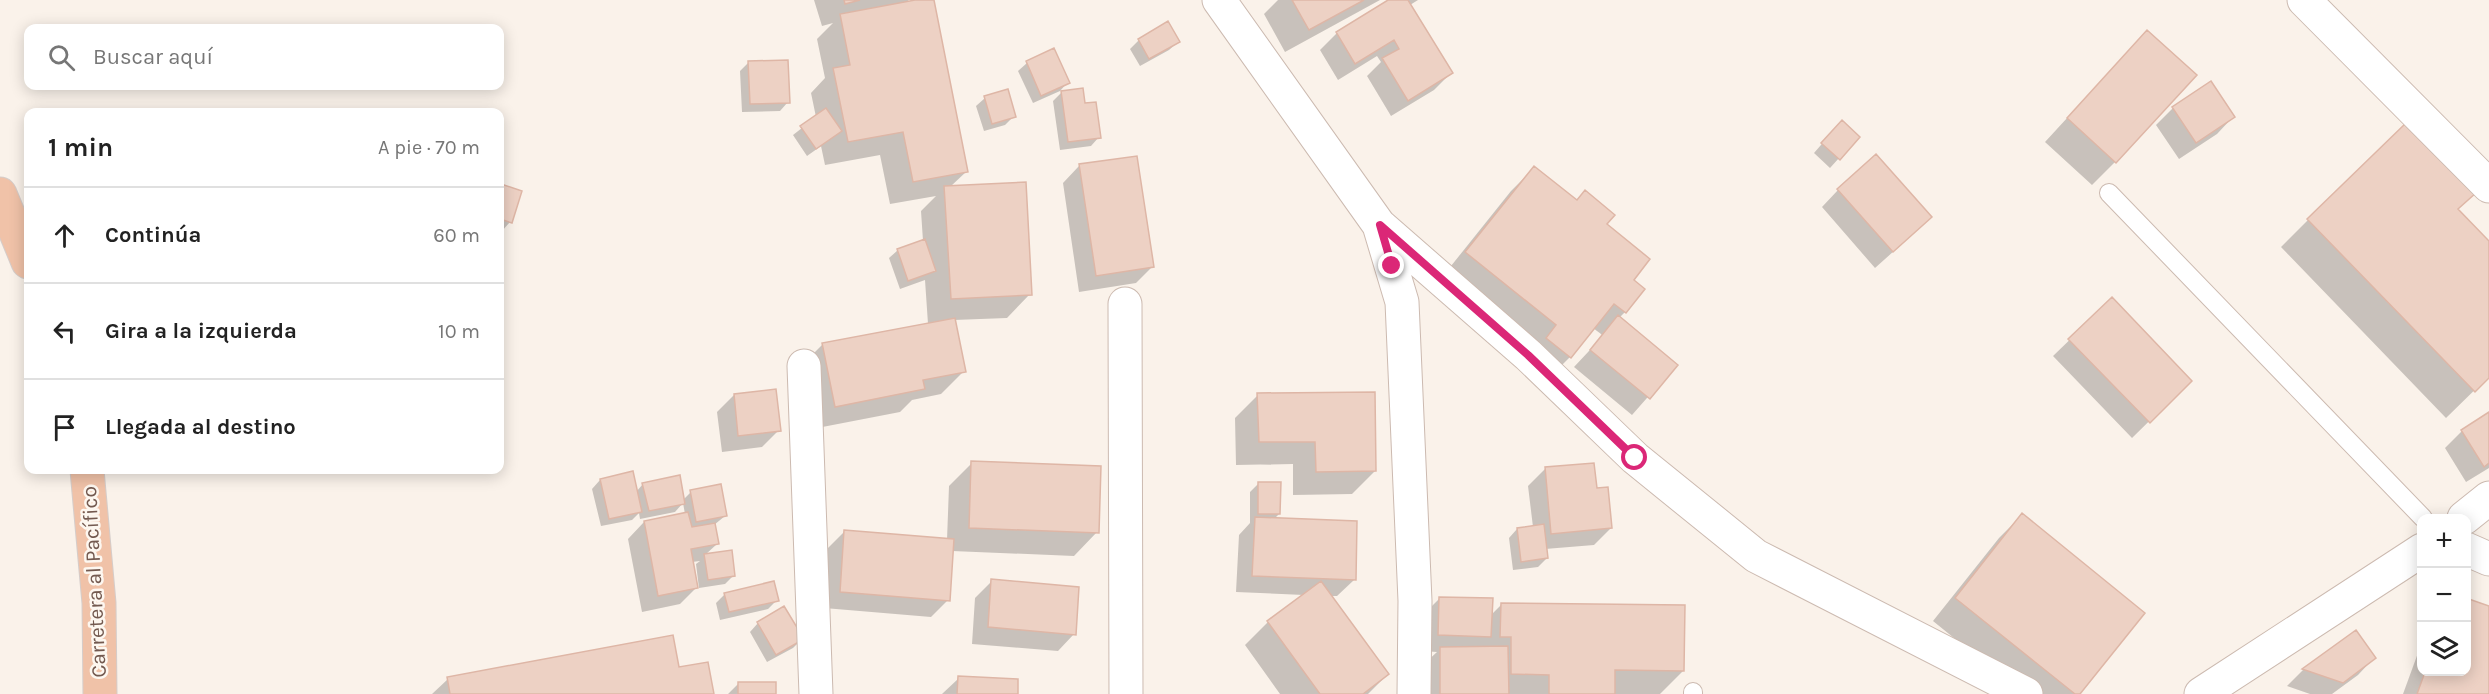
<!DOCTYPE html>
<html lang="es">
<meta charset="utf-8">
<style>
:root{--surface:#fff;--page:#f2f2f2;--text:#222;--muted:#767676;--line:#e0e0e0}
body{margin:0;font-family:Karla,sans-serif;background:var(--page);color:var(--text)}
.controls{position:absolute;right:18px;bottom:18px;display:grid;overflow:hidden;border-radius:12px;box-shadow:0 3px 15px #0003}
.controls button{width:54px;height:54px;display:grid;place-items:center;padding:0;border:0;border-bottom:2px solid var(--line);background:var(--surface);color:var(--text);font:30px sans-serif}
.stop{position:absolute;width:18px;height:18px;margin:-14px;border:4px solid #db2777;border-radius:50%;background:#fff}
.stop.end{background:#db2777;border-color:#fff;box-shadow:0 2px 6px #0008}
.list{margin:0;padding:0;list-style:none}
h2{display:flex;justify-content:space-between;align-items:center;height:78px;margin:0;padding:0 24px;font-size:26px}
h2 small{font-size:20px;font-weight:400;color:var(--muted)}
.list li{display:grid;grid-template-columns:39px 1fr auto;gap:18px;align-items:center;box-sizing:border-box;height:96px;padding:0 24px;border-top:2px solid var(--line)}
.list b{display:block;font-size:22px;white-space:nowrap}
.list em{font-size:20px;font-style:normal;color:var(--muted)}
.icon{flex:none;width:33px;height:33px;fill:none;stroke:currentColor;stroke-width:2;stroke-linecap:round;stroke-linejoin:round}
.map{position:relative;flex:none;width:2489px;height:694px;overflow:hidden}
.search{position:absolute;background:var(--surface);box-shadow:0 3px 15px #0003;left:24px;top:24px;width:480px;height:66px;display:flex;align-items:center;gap:15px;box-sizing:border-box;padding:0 21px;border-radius:12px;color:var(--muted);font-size:22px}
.panel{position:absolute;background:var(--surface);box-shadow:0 3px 15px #0003;left:24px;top:108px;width:480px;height:366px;border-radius:12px}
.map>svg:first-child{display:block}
.shadow{fill:#0003}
.building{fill:#edd1c4;stroke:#deb6a6;stroke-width:1.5}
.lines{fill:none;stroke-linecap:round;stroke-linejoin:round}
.service-casing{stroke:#ccbab0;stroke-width:20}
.minor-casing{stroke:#ccbab0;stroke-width:35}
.trunk-casing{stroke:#d5cdca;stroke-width:35}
.service{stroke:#fff;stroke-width:18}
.minor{stroke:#fff;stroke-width:33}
.trunk{stroke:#f0c2a8;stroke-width:33}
.route{stroke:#db2777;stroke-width:8}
.labels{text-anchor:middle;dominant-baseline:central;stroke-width:5;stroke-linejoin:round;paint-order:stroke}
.street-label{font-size:21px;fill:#73594f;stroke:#fdf7f0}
</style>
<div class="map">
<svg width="2489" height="694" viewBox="0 0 2489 694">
<rect width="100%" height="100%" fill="#faf2ea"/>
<path class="shadow" d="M814,0h95l-4,3 28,-3 34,171 -17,16 80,107 -23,24 -53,2 10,51 -23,23 -29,6 -12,12 -88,17 -12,-62 23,-23 105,-20 -3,-44 -25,9 -11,-31 9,-8 25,-9 -2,-30 15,-15 -46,8 -10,-49 -55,10 -4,-19 -14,10 -14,-21 23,-18 -5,-24 14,-15 -8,-39 16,-16 -11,3z
M1278,0h102l-95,52 -21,-38z
M1387,0h31l-8,5 41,68 -17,17 -43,26 -24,-40 14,-14 -4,-6 -39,24 -18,-30 17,-17 51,-31z
M1139,40l39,2 -9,8 -29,16 -10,-17z
M2125,55l-10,107 -23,23 -47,-43z
M749,62l39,40 -8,9 -38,1 -2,-41z
M1027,63l41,19 -8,9 -27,12 -15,-32z
M2211,83l22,34 -16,17 -38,25 -23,-34 17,-17z
M1062,92l22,13 15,32 -8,9 -31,4 -7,-49z
M985,98l29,18 -9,9 -21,6 -8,-25z
M1834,130l24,7 -28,31 -16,-15z
M1079,166l74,100 -17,17 -57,9 -16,-109z
M1534,168l71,56 26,56 -6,32 -6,6 57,47 -44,50 -58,-48 29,-31 -2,-2 -8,-6 -23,29 -23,23 -104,-104 68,-85z
M501,186l9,36 -8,9 -2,-1z
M1838,190l75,44 -38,34 -53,-61z
M2457,210l32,34v132l-43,42 -165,-171 27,-27z
M2112,299l78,82 -58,57 -79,-82z
M734,395l45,35 -17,17 -40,5 -5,-40z
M1258,395l117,76 -23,23 -59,1v-31l-57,1 -1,-47z
M2489,414v54l-23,14 -21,-34 17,-17z
M972,463l125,69 -23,24 -122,-5 -4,49 -17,17 -107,-9 4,-60 17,-17 102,9 2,-54z
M1545,469l50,20 16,39 -17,17 -49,4 2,9 -9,9 -25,3 -4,-32 8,-9 16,-2 -5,-41z
M600,480l36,12 7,-8 40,16 8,-8 34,24 -11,9 3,19 -12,11 29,20 -9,9 -26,4 -3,-24 4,-3 -8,1 5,25 -17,17 -38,8 -14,-73 16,-17 41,-8 -2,-11 -8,9 -35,7 -1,-6 -7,7 -31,6 -9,-37z
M1259,483l20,31 -5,5 80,61 -17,16h-7l58,78 -20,20h-88l-35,-49 23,-23 36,-27 -68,-3 3,-57 11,-12v-31z
M2022,515l56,179h-55l-90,-73 66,-83z
M992,581l82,53 -16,17 -86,-7 3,-46z
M725,594l52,6 -9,9 -48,11 -4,-17z
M1440,598l51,17 10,-10 182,66 -23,23h-236l-1,-29 14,-13 -15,-1 1,-36z
M2489,608v86h-86l19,-52v30h44z
M758,623l44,16 -9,9 -26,14 -17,-30z
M2355,632l19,26 -16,17 -26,19h-22l-23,-8 16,-16z
M678,668l34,26h-280l16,-15z
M959,678l57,16h-74z
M739,683l35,11h-46z"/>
<path class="building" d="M844,0h16l-15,4z
M915,0h19l34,172 -55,10 -10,-50 -55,10 -15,-74 17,-3 -10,-51z
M1292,0h72l-55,30z
M1388,0h20l45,73 -45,28 -26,-43 17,-9 -5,-9 -39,24 -19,-32z
M1168,21l12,21 -31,17 -11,-20z
M2147,30l50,45 -81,88 -49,-45z
M1054,48l16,35 -29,13 -15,-35z
M788,60l2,43 -40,1 -2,-43z
M2211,81l24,36 -39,26 -24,-36z
M1083,88l2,15 11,-1 5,36 -33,4 -7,-51z
M1008,89l8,28 -24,7 -8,-28z
M826,108l16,23 -26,18 -16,-23z
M1842,120l18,17 -20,23 -19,-17z
M2408,121l69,71 -19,17 31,32v137l-14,14 -168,-173z
M1876,154l56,63 -39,35 -56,-63z
M1137,156l17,111 -58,9 -17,-112z
M1534,166l43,34 8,-10 30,25 -8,9 43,35 -16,21 11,9 -19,24 -12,-9 -43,54 -25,-20 10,-13 -91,-73z
M1026,182l6,113 -81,4 -7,-113z
M501,184l21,7 -10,32 -12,-4z
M925,239l11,32 -28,10 -11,-32z
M2112,297l80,84 -42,42 -82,-84z
M1618,315l60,50 -28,34 -60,-49z
M955,318l11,54 -43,8 2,9 -90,18 -13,-64z
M776,389l5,42 -43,5 -4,-42z
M1375,392l1,79 -60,1 -1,-30h-56l-2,-49z
M2489,412v51l-5,4 -23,-37z
M971,461l130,5 -2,67 -130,-5z
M1594,463l3,25 11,-1 4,41 -61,6 -6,-67z
M633,471l9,41 -33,7 -9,-40z
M680,475l5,29 -36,7 -7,-28z
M1258,482h23l-1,32h-22z
M721,484l6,32 -31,6 -6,-32z
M688,512l4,15 23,-4 4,21 -28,5 7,39 -40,8 -14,-75z
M2022,513l123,100 -65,81h-5l-120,-96z
M1255,517l102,4 -1,59 -104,-4z
M1544,524l4,34 -27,4 -4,-34z
M844,530l110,9 -4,62 -110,-9z
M732,550l3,26 -27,4 -4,-26z
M991,579l88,8 -3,48 -88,-8z
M774,581l5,20 -50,11 -5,-19z
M1321,581l68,93 -26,20h-43l-53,-73z
M1439,597l54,1 -2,39 -53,-2z
M2466,598l23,8v88h-72l8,-22h41z
M1501,603l184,2 -1,66 -69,-1v24h-66v-19l-38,-1v-37h-11z
M784,606l20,33 -28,16 -19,-33z
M2356,630l20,28 -33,25 -41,-14z
M673,635l6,32 29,-5 6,32h-264l-3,-17z
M1508,646l1,48h-69v-47z
M958,676l60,3v15h-61z
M738,682h38v12h-38z"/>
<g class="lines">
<g class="service-casing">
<path id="service" d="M2109,193l314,325
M1693,692v2"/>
</g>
<g class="minor-casing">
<path id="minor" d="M1219,0l160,225 23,77 13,299 -1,93
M2304,0l185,186
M1379,225l149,130 107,103 121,98 270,138
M1125,304l1,390
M804,366l12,328
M2464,518l25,-20
M2466,549l23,10
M2201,694l221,-144"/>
</g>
<g class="trunk-casing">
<path id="trunk" d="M0,194l28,68
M87,470l12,133 1,91"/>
</g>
<use href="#service" class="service"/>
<use href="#minor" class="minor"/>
<use href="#trunk" class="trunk"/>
</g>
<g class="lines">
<path class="route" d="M1392,266l-12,-41 148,130 107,103"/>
</g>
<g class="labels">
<g class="street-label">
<text transform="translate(94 582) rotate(-93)">Carretera al Pacífico</text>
</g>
</g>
</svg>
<div class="controls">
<button>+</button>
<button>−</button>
<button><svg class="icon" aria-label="layers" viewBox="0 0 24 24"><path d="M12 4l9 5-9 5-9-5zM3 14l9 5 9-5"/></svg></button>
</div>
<div class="stop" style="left:1635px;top:458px"></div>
<div class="stop end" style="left:1392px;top:266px"></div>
<div class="search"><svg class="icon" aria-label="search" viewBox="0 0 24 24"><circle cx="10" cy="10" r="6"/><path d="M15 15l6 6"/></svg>Buscar aquí</div>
<section class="panel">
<h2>1 min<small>A pie · 70 m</small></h2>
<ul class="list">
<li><svg class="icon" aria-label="ahead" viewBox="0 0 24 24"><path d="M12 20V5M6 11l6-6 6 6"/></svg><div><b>Continúa</b></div><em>60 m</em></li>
<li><svg class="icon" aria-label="left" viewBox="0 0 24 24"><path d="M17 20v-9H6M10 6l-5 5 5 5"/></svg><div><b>Gira a la izquierda</b></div><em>10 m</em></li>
<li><svg class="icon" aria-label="arrive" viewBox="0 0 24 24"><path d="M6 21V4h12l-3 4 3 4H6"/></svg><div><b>Llegada al destino</b></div></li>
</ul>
</section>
</div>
